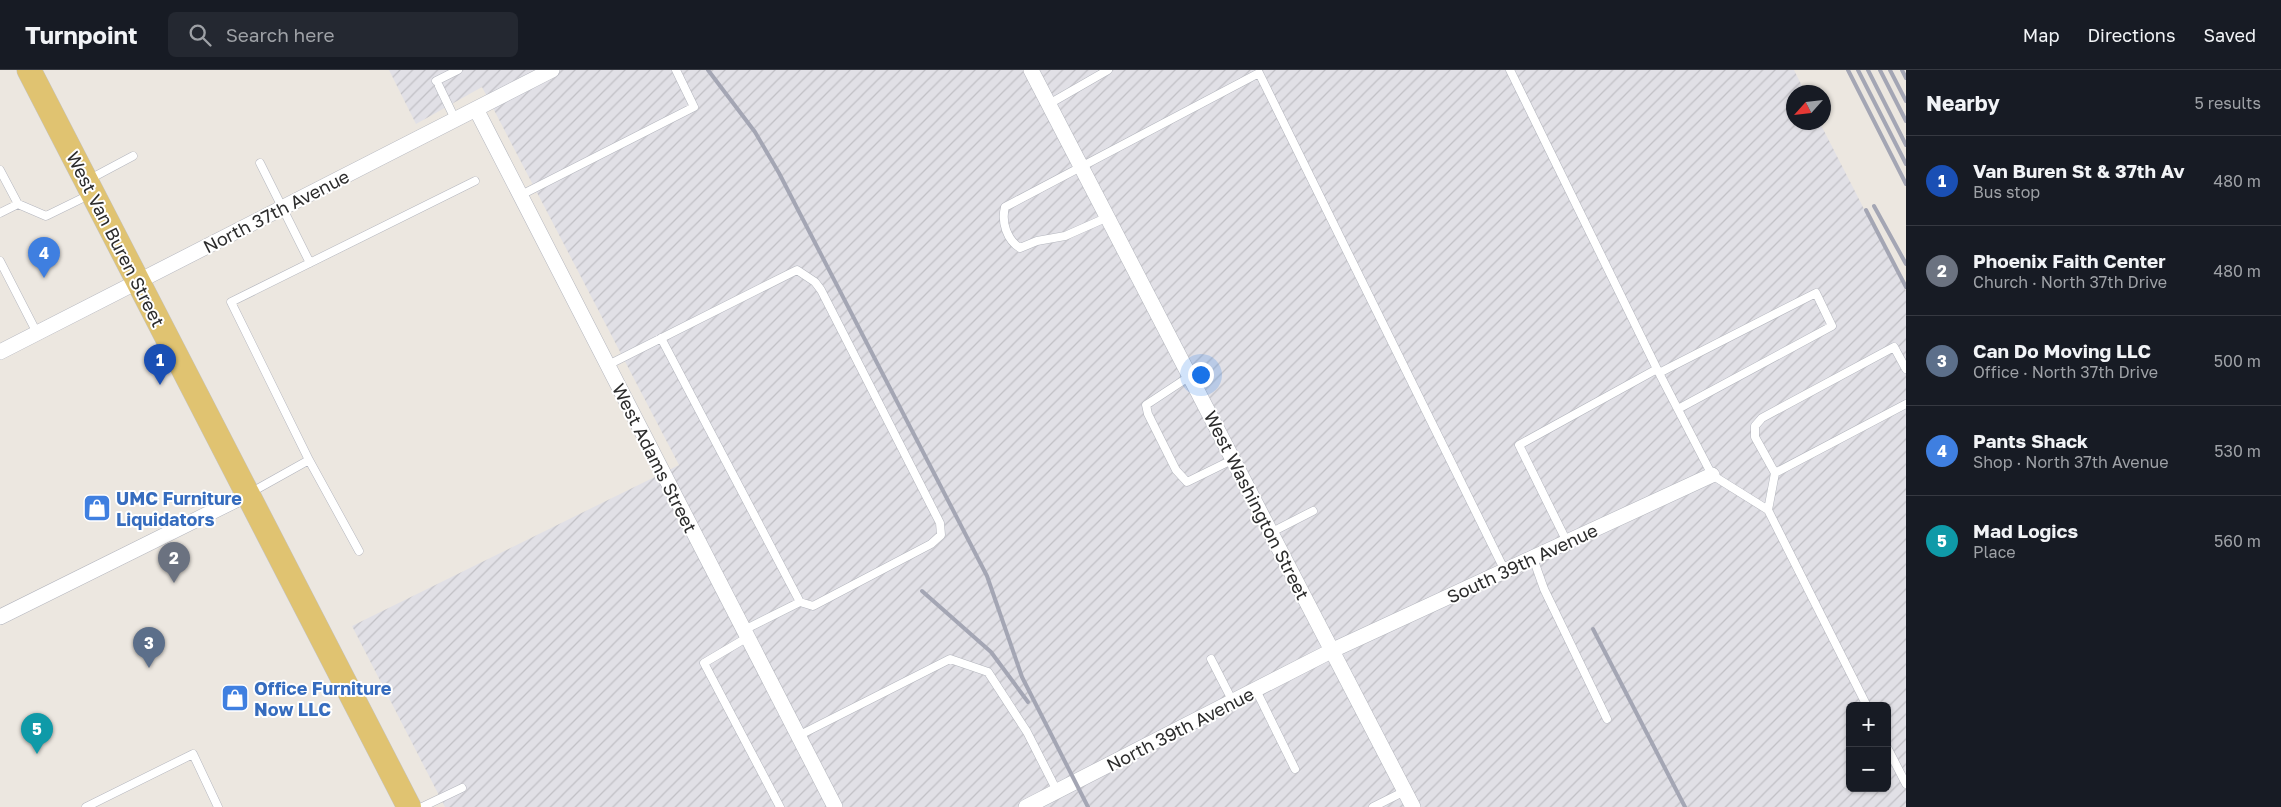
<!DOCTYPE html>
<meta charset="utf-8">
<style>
:root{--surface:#171b24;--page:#242831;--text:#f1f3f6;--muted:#9ea1a6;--line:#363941;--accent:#db2777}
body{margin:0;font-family:"Golos Text",sans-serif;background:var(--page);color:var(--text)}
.controls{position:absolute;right:15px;bottom:15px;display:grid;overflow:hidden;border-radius:8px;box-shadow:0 1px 4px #0004}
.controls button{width:45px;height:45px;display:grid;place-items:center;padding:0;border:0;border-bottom:1px solid var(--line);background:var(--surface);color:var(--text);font:25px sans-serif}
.compass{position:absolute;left:1786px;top:15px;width:45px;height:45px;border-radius:50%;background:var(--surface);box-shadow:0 1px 4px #0004;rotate:243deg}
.you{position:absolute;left:1200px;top:304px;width:18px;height:18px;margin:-12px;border:4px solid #fff;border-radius:50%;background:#1a73e8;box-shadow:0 0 0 8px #1a73e833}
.badge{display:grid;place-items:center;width:32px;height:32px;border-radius:50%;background:var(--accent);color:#fff;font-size:16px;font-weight:700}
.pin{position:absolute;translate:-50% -41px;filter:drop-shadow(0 1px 2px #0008)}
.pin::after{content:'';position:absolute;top:26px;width:18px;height:15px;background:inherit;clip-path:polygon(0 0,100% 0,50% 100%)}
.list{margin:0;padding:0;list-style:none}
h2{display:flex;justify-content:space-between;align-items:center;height:65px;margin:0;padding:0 20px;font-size:21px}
h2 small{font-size:16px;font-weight:400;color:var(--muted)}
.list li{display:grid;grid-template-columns:32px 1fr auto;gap:15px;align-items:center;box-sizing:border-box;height:90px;padding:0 20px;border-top:1px solid var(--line)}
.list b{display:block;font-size:19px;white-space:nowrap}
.list p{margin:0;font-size:16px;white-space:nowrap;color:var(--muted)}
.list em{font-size:16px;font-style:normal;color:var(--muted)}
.icon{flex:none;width:28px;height:28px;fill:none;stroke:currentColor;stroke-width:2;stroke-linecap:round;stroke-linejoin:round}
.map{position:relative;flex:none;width:1906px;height:737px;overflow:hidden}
header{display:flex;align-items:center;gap:30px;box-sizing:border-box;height:70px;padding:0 25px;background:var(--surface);border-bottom:1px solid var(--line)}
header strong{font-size:24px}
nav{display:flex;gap:28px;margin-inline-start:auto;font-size:18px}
.search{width:350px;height:45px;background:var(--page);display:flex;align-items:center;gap:12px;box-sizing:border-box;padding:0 18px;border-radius:8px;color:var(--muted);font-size:19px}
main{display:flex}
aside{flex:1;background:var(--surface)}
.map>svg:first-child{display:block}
.industrial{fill:url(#industrial-furrows);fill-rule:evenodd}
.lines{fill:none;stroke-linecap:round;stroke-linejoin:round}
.service-casing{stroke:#b4b6be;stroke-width:9}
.minor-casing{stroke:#b4b6be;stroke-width:16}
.primary-casing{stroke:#c4c4c4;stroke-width:25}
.service{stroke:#fff;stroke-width:8}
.minor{stroke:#fff;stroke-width:15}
.primary{stroke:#e0c371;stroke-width:24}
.rail{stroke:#a4a6b4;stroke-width:4}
.labels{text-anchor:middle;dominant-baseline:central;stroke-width:4;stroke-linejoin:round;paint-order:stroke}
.street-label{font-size:18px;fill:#2c2c2c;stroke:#fff}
.shop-label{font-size:18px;font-weight:bold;fill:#366cbe;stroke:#fff;text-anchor:start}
</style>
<header>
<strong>Turnpoint</strong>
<div class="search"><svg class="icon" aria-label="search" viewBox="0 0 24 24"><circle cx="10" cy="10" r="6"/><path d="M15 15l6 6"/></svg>Search here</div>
<nav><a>Map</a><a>Directions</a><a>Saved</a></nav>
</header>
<main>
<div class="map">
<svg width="1906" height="737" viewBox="0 0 1906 737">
<defs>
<pattern id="industrial-furrows" width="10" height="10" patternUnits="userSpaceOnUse" patternTransform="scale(1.25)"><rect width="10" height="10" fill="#e1e0e6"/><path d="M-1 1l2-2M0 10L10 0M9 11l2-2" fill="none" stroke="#c1c0c5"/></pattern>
</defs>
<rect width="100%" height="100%" fill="#ece7e0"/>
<path class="industrial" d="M389,0h1405l11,22h-11v30l26,1 86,168v516h-1461l-93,-181 327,-161 -197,-378 -66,37zM1850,636h37v82h-37z"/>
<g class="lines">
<g class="service-casing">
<path id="service" d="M1510,0l147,299 -138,76 48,97
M436,11l22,-11
M439,16l16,33
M1049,34l59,-34
M260,93l50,100
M0,100l18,34
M88,110l45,-24
M521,125l173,-88 -18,-37
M0,143l18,-9 28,12 45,-22
M1108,147l-43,19 -28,5 -17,7c-13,-8 -19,-26 -15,-41l254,-134 246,498
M0,191l37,72
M661,268l139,264
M608,295l189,-95 18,12 6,8 119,233 1,12 -10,9 -118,62 -13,-4 -56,28
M1657,299l55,106 56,35 99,196
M1659,303l157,-80 16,33 -154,83
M1190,306l-44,29 2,9 28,56 11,12 47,-23
M309,390l50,91
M1775,403l131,-69
M250,423l59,-33 -78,-158 244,-121
M1768,440l7,-37 -20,-36v-11l7,-8 132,-71 12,22
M1272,462l41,-21
M1533,488l11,31 63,130
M748,567l-44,26 76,144
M1211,589l22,43
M1256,620l39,79
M798,666l152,-77 38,13 39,60 30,59
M1887,677l19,37
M86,737l107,-53 25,53
M422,737l40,-19
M1373,737l32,-16"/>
</g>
<g class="minor-casing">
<path id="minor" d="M1031,0l382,737
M476,39l359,698
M0,282l552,-282
M0,547l248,-123
M1026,737l307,-157 379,-175"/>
</g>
<g class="primary-casing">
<path id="primary" d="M29,0l380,737"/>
</g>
<use href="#service" class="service"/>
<use href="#minor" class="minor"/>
<use href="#primary" class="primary"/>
<path class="rail" d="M708,0l47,62 24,41 208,403 35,101 66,130
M1848,0l58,114
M1858,0l48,94
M1868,0l38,75
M1880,0l26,51
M1890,0l16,31
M1902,0l4,8
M1874,136l32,58
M1866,140l40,77
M922,521l69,61 37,50
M1593,559l92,178"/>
</g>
<defs>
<g id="shop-square" transform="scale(1.4375)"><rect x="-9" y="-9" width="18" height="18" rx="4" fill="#3f7fe0" stroke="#fff"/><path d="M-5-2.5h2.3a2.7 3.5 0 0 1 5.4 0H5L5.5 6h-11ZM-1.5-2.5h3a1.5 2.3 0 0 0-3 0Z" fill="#fff"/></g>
</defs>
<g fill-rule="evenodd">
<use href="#shop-square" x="97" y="438"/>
<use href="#shop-square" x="235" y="628"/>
</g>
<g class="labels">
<g class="street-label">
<text transform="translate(276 141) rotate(-27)">North 37th Avenue</text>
<text transform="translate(116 169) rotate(63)">West Van Buren Street</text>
<text transform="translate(655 388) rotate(63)">West Adams Street</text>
<text transform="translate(1257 435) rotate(63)">West Washington Street</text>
<text transform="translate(1522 493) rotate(-25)">South 39th Avenue</text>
<text transform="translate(1180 659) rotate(-27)">North 39th Avenue</text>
</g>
<g class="shop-label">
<text x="116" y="428">UMC Furniture<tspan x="116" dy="21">Liquidators</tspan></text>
<text x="254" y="618">Office Furniture<tspan x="254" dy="21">Now LLC</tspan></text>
</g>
</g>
</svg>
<div class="controls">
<button>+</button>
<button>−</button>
</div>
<svg class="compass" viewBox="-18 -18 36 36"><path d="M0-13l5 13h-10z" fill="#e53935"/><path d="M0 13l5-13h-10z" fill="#9ea1a6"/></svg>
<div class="you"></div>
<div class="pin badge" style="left:160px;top:315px;background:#1a4fb4">1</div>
<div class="pin badge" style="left:174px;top:513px;background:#6b7280">2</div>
<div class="pin badge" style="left:149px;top:598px;background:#5c6f8a">3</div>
<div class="pin badge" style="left:44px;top:208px;background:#3f7fe0">4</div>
<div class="pin badge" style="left:37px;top:684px;background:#0f9aa8">5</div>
</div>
<aside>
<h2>Nearby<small>5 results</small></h2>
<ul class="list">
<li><span class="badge" style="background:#1a4fb4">1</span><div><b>Van Buren St &amp; 37th Av</b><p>Bus stop</p></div><em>480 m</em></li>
<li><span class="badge" style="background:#6b7280">2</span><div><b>Phoenix Faith Center</b><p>Church · North 37th Drive</p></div><em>480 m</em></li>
<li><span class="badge" style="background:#5c6f8a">3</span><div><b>Can Do Moving LLC</b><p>Office · North 37th Drive</p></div><em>500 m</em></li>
<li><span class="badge" style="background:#3f7fe0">4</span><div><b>Pants Shack</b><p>Shop · North 37th Avenue</p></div><em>530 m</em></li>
<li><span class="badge" style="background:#0f9aa8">5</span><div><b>Mad Logics</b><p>Place</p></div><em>560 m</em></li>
</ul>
</aside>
</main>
